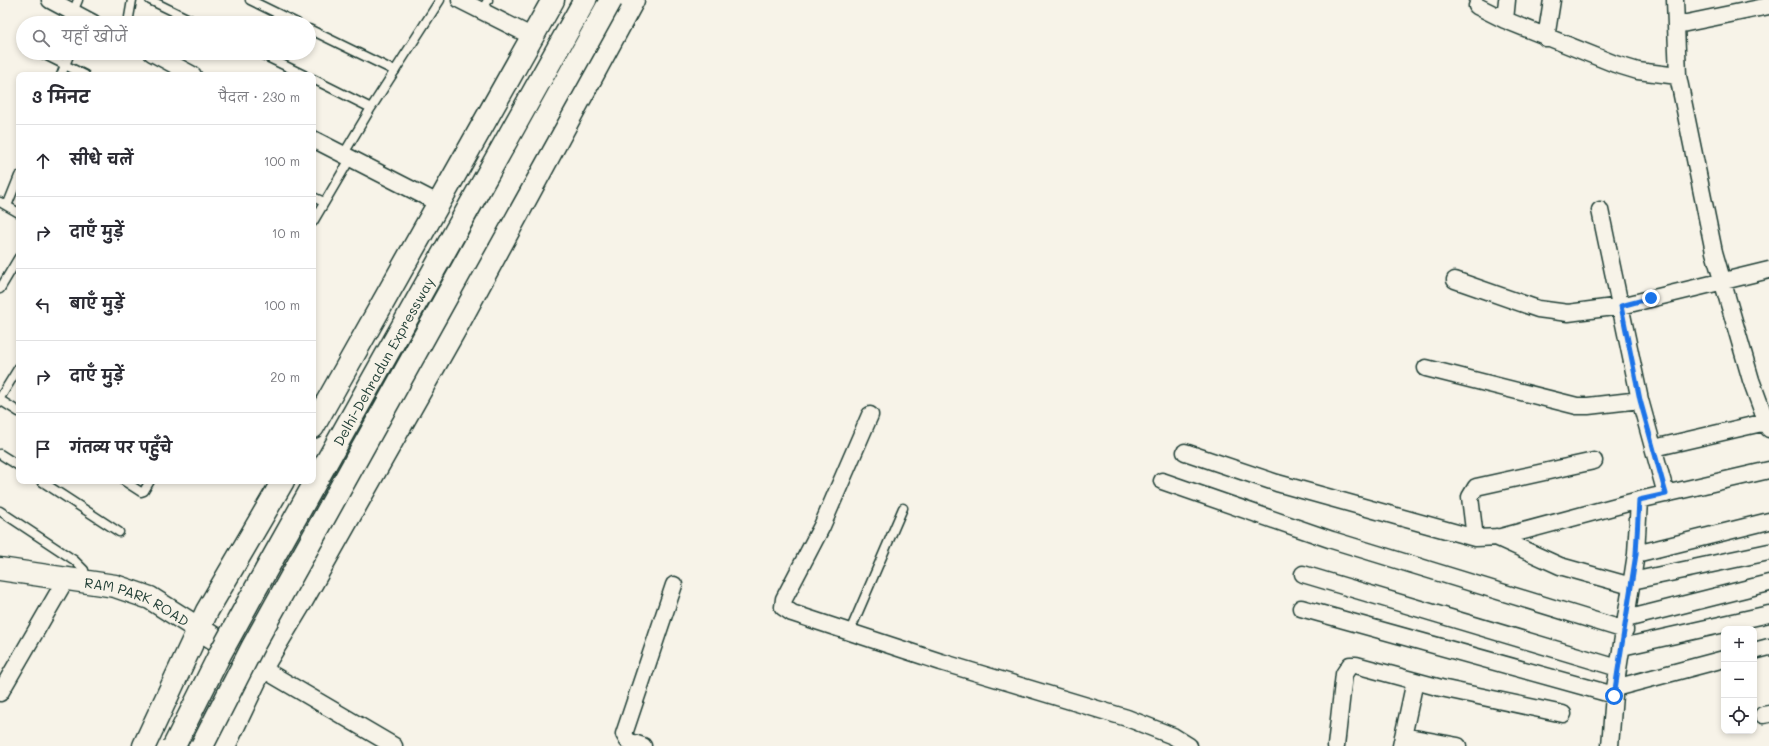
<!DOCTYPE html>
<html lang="hi">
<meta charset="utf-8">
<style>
:root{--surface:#fff;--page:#f2f2f3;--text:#2b2b33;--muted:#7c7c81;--line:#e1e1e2}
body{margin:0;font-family:Mali,"Playpen Sans Deva",sans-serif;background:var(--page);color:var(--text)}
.controls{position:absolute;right:12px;bottom:12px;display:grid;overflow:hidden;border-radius:8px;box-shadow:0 2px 6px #0003}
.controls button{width:36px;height:36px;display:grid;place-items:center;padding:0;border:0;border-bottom:1px solid var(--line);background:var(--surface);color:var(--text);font:20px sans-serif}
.stop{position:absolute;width:12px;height:12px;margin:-9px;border:3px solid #1a73e8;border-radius:50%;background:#fff}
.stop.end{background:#1a73e8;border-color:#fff;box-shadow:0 1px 4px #0008}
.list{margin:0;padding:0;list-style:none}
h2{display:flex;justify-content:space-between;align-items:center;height:52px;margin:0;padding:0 16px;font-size:17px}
h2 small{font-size:13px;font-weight:400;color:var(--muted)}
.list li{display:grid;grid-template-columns:26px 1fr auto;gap:12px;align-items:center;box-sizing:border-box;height:72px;padding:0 16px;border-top:1px solid var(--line)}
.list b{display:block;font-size:15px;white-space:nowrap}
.list em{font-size:13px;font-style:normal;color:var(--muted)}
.icon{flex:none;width:22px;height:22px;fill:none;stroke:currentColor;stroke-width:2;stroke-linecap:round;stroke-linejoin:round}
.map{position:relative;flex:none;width:1769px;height:746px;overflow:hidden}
.search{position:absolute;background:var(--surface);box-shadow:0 2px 6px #0003;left:16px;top:16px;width:300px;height:44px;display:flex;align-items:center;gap:10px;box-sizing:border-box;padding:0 14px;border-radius:22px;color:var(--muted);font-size:15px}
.panel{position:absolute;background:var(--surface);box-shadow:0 2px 6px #0003;left:16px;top:72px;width:300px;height:412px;border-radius:8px}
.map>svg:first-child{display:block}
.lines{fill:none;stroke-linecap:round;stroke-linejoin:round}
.lane-casing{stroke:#1f3d34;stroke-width:11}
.street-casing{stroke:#1f3d34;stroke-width:19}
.secondary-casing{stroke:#1f3d34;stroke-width:25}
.lane{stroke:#f7f3e8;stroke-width:8}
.street{stroke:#f7f3e8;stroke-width:16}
.secondary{stroke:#f7f3e8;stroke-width:22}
.highway-bridge-casing{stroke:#1f3d34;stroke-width:25;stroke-linecap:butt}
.highway-bridge{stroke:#f7f3e8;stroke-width:22}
.route{stroke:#1a73e8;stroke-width:5}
.labels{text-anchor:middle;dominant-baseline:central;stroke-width:4;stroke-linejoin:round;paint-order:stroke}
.street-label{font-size:14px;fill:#1f3d34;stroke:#f7f3e8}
</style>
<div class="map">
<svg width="1769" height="746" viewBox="0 0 1769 746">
<rect width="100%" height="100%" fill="#f7f3e8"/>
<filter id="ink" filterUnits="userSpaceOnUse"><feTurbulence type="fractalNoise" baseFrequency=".025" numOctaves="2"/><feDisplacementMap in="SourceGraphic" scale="8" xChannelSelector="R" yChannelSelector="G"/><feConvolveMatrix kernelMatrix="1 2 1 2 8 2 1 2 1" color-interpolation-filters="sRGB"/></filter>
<g filter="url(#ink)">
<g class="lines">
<g class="lane-casing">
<path id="lane" d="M150,0l47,23
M250,0l47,23
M482,11l6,-11
M73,12l5,-12
M128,23l4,-23
M309,29l86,42
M41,53l44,22
M259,53l45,22
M61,75l9,-22
M313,79l58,29
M343,155l28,-47 69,-108
M313,197l11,5
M0,202l19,11
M7,206l12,-30
M313,222l37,-63
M0,289l19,-32
M0,398l19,-31
M0,400l19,12
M0,454l19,12
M41,481l78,51
M124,481l17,11 3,-1 6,-10
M0,511l74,49 10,10 2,10
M850,631l53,-123"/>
</g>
<g class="street-casing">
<path id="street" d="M50,0l43,23
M460,0l73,37
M1675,0l3,76 36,176 37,128 18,49
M1477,6l28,14 110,44 23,7 40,5
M1505,20l2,-20
M1677,25l92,-19
M1546,38l6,-38
M152,53l41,22
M313,139l125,64
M1600,210l40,190 26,94
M1455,280l83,29 30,4 53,-7 148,-36
M1426,368l151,38h11l52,-6
M870,415l-48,111 -38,73 -1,8 9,6 149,49 186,56 46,18 16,10
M1654,448l112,-26
M1185,452l92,31 198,55 26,-1 138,-37 130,-30
M1162,481l170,59 293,90
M1496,537l64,29 71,20
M1475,538l-5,-41 6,-10 118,-26
M1636,554l133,-33
M1303,574l315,94
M1632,581l137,-29
M1301,608l313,87
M1626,619l143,-36
M1622,647l147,-33
M1754,651l15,-4
M261,668l133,78
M1615,688l109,-29
M0,693l66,-114
M1763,715l6,-1
M1403,736l55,10
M643,746l-15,-5 -4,-7 50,-149
M1336,746l8,-72 6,-9h6l85,23 122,26
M1401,746l14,-65
M1610,746l4,-51 22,-141 3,-54"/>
</g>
<g class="secondary-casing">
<g id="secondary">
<path d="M313,427l240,-427"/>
<path id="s1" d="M0,569l115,17 35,12 111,70"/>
<path d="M144,746l63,-135 76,-130"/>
<path d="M224,746l37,-78 41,-68 157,-278 174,-322"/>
</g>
</g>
<use href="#lane" class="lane"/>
<use href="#street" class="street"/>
<use href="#secondary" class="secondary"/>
<g class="highway-bridge-casing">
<g id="highway-bridge">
<path id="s2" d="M174,746l46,-92 35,-64 330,-590"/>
<path d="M202,746l51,-100 358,-646"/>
</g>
</g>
<use href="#highway-bridge" class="highway-bridge"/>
</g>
</g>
<g class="lines" filter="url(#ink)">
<path class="route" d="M1614,696l22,-142 3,-54 27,-6 -26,-94 -19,-94 30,-8"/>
</g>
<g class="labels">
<g class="street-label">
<text stroke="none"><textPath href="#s2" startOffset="438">Delhi-Dehradun Expressway</textPath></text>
<text stroke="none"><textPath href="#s1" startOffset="142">RAM PARK ROAD</textPath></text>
</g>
</g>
</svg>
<div class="controls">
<button>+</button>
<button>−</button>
<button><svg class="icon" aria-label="locate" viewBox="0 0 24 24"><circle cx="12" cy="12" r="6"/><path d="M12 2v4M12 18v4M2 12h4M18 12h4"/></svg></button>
</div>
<div class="stop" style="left:1614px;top:696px"></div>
<div class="stop end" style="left:1651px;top:298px"></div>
<div class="search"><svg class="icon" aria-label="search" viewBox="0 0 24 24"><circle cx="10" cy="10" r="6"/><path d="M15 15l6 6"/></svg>यहाँ खोजें</div>
<section class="panel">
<h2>3 मिनट<small>पैदल · 230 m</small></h2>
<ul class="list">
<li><svg class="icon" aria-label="ahead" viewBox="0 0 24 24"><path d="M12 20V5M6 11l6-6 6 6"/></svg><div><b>सीधे चलें</b></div><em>100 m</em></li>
<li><svg class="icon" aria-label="right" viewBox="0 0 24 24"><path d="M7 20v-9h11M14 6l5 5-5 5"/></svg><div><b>दाएँ मुड़ें</b></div><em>10 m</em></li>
<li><svg class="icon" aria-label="left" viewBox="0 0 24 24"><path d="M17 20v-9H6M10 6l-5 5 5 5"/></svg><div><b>बाएँ मुड़ें</b></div><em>100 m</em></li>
<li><svg class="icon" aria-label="right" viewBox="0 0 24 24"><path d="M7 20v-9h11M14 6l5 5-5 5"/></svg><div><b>दाएँ मुड़ें</b></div><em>20 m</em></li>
<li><svg class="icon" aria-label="arrive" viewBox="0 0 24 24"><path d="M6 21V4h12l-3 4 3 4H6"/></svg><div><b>गंतव्य पर पहुँचे</b></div></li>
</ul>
</section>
</div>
